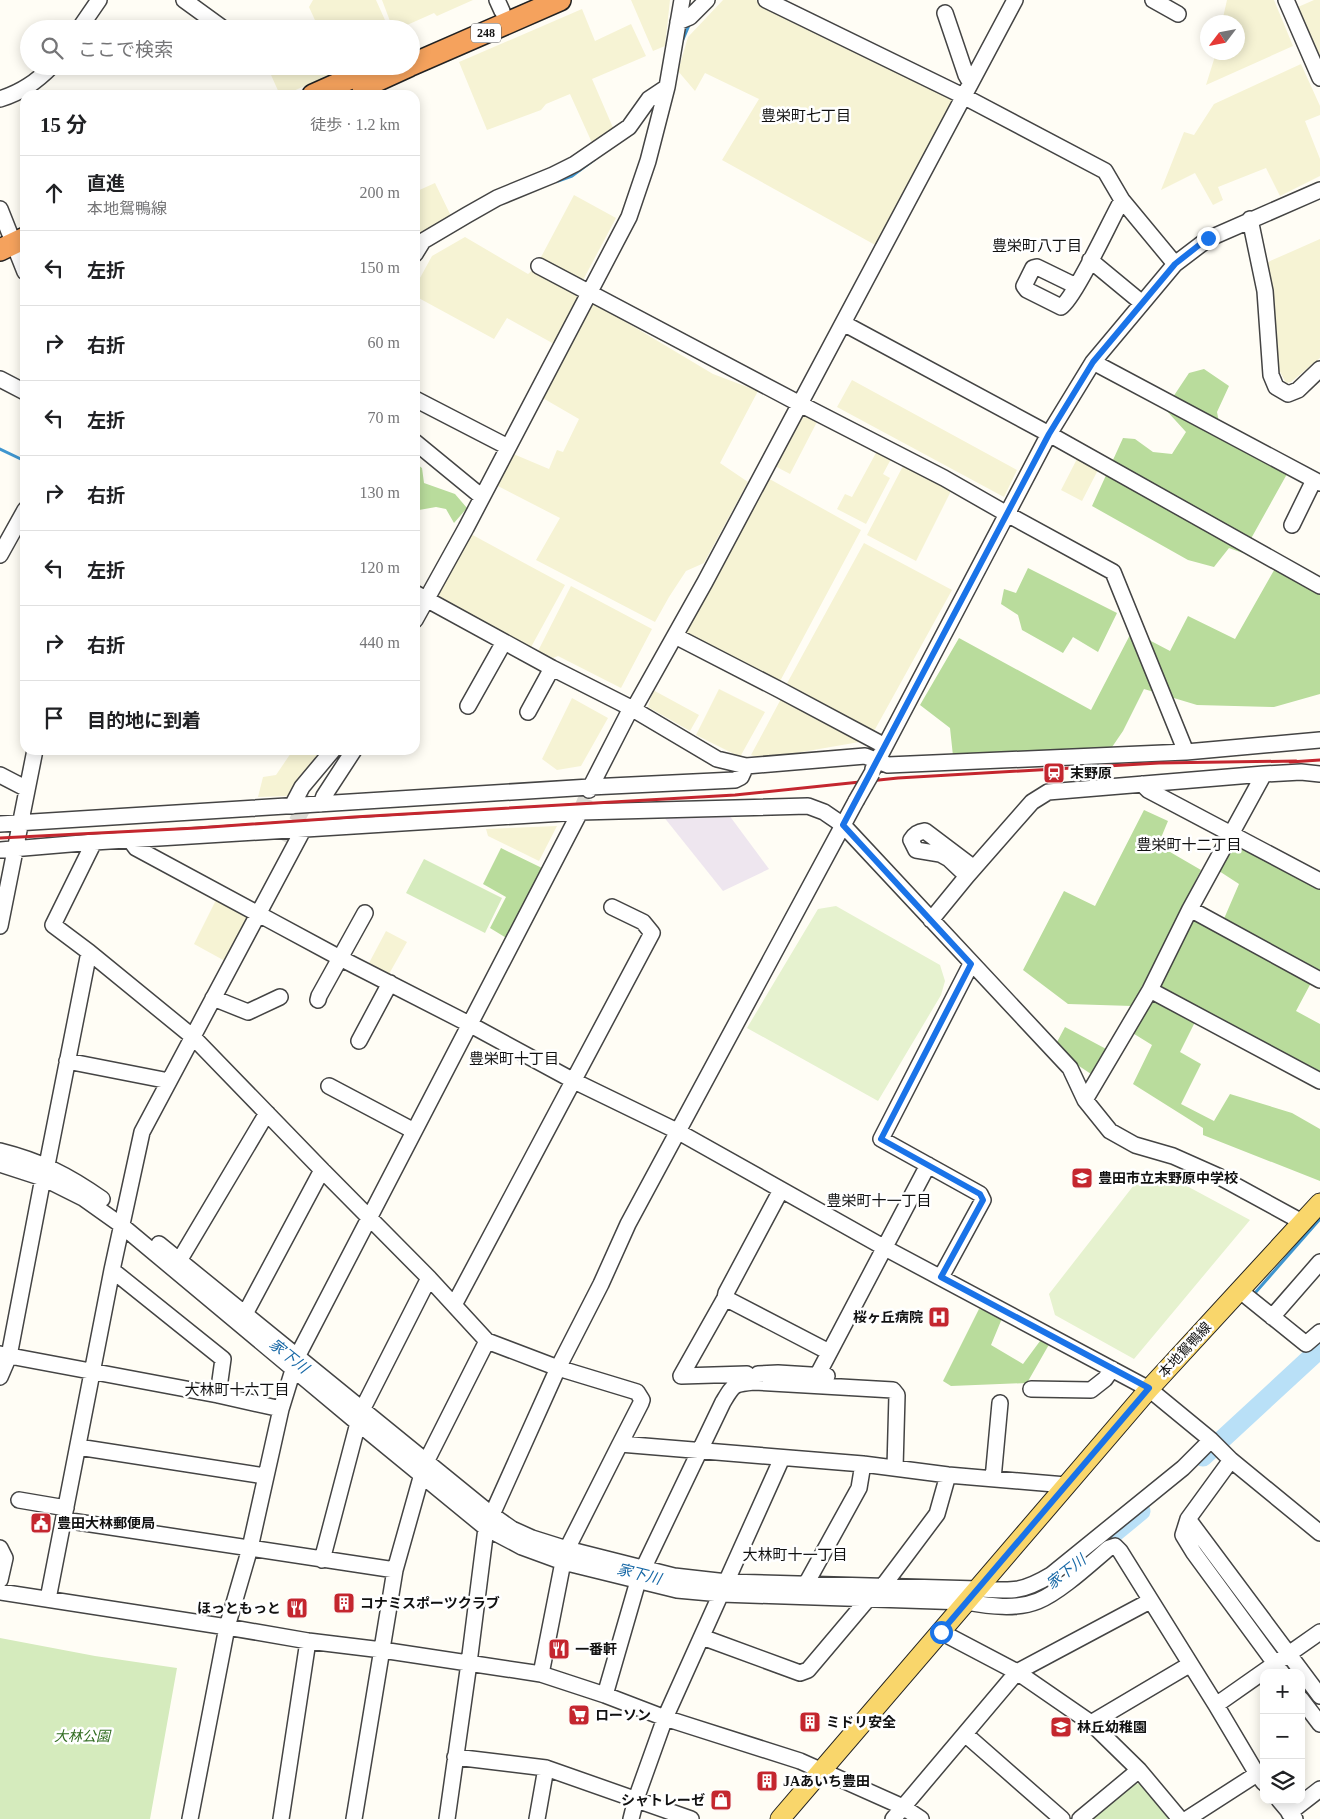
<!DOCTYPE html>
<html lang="ja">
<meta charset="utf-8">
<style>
:root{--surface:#fff;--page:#f2f2f2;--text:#202124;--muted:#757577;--line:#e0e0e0}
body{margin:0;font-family:"Times New Roman","Noto Sans JP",serif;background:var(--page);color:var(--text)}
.controls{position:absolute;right:15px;bottom:15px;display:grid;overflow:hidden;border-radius:10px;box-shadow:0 2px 12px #0003}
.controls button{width:45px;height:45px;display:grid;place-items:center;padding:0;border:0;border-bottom:1px solid var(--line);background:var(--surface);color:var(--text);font:25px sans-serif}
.compass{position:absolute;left:1200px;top:15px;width:45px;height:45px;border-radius:50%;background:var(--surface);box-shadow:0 2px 12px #0003;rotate:238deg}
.stop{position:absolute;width:15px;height:15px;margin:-11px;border:4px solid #1a73e8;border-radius:50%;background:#fff}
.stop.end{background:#1a73e8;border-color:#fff;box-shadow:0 1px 5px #0008}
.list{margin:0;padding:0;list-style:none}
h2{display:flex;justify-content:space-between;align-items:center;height:65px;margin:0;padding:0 20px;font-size:21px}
h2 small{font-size:16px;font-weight:400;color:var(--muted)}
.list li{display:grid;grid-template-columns:32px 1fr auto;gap:15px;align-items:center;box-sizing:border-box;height:75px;padding:0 20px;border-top:1px solid var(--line)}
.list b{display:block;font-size:19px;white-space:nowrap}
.list p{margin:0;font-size:16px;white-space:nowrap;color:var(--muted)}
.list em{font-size:16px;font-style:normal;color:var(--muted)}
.icon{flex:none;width:28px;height:28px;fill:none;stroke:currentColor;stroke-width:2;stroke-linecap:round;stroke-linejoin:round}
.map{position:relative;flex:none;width:1320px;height:1819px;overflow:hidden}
.search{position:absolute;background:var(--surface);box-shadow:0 2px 12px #0003;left:20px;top:20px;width:400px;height:55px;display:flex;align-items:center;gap:12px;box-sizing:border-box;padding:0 18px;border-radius:28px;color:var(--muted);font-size:19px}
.panel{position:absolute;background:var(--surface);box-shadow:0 2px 12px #0003;left:20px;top:90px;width:400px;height:665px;border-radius:15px}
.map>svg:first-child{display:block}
.industrial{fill:#eee6ef}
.farmland{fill:#f6f3d4}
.green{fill:#d5ebbd}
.forest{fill:#b9dc9c}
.pitch{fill:#e6f2cf}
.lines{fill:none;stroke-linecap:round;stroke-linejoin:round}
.stream{stroke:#3f96cf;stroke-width:3}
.river{stroke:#b9e0f7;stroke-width:19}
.minor-tunnel{stroke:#dbdad3;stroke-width:15;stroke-dasharray:15 8;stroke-linecap:butt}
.minor-casing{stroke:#444;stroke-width:18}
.major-casing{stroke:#222;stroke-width:21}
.highway-casing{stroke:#222;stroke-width:24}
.minor{stroke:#fff;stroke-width:15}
.major{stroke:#f9d66b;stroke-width:19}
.highway{stroke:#f5a25d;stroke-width:21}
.rail{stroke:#c4262e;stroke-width:3}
.minor-bridge-casing{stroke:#444;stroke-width:18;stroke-linecap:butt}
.minor-bridge{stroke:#fff;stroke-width:15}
.route{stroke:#1a73e8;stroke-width:6}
.labels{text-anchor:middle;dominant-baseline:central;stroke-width:5;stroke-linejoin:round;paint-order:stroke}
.shield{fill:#fff;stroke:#585858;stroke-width:1}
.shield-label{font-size:12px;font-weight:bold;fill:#111}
.poi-label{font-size:14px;font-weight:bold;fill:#111;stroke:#fff;text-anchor:start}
.street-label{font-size:14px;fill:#111;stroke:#fff}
.park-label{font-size:14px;font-style:italic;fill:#2f6b1f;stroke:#fff}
.neighbourhood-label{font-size:15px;fill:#111;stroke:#fff}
.water-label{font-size:15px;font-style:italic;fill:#1768a6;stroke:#fff}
</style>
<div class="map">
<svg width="1320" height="1819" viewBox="0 0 1320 1819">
<rect width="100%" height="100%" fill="#fffdf5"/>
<path class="industrial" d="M729,815l40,54 -46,22 -60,-75z"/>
<path class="farmland" d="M313,0h63l13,29h-70l-10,-22z
M382,0h91l-36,16 -3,-3 -36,16h-5z
M631,0h39l-5,46 -12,5z
M723,0h33l200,98 -79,148 -155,-86 37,-61 -54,-26 -10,18 -17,-20 10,-34z
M1227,0h47l19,46 -87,39 10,-32 22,-1v-30h-16z
M1314,0h6v58l-22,-51z
M582,9l13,32 36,-17 15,32 -54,23 22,51 -21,15 -23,-51 -24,10 -5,6 -54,20 -28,-68z
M1301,64l19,42v9l-15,6 15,38v17l-40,20 -14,-28 -48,19 5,13 -10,5 -18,-32 -34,17 23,-58 10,3 20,-31z
M267,66h65l3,7 -51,22h-4z
M435,183l16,33 -24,13 -12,11v-48z
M574,195l42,23 -34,64 -42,-23z
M465,237l63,37 6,-5 41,22 3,7 -24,46 -47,-26 -13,21 -79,-43v-9l17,-31z
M1320,239v119l-29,24 -5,1 -7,-13 -11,-108z
M594,303l119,71 45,17 -38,72 28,19 -44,81 -18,8 -17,26 -14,25 -119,-62 24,-42 -64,-33 15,-32 38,16 8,-19 6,2 16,-33 -38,-22 47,-91z
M852,380l165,90 -13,27 -167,-90z
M806,414l12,6 -28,54 -17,-9 24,-47z
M877,451l14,8 -8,15 7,4 -24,46 -29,-15 8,-15 7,3z
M1078,457l21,11 -17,33 -21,-11z
M903,466l48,25 -35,70 -49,-26z
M766,477l95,53 -82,153 -98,-51z
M469,533l96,52 -35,64 -93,-53z
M864,543l88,47 -79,143 -88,-46z
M571,586l81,43 -31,59 -63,-32 -5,2 -15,-7z
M719,689l46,23 -25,45 -44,-22z
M653,690l46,25 -9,16 -42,-24z
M782,697l83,44 -103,18 -11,-4z
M572,698l36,20 -27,48 -24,4 -15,-11z
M293,750h18l11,6 -34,40 -30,1 5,-20 13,-2z
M557,826l-18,35 -51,-25 -2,-7z
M218,896l32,17 -25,48 -31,-17z
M386,931l21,11 -18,32 -20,-11z"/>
<path class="green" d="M424,859l78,39 -17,35 -79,-40z
M0,1638l95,18 82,12 -27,151h-150z
M1141,1783l31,36h-83l46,-35z"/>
<path class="forest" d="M1204,369l25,17 -12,26 5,26 65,36 -44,79 -14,-5 -15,19 -26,-7 -96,-54 31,-68 12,1 18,13 19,2 14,-22 -21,-23 24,-36z
M415,463l7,5 2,15 31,11 12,14 -13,15 -8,-14 -10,-2 -17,3 -4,-3z
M1281,558l39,20v116l-46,13 -77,-2 -53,-16 -21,42 -13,19 -157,6 -3,-28 -30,-23 39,-67 132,72 41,-79 38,20 18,-35 47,23z
M1028,568l89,45 -19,39 -25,-15 -10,16 -41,-23 -4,-15 -17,-11 3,-15 12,4z
M1144,810l24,11 -10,24 43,25 -69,136 -64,-2 -45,-34 41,-79 31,15z
M1236,843l84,45v83l-97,-50 16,-37 -20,-13z
M501,848l41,20 -34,71 -18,-11 16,-31 -23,-13z
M1194,915l118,66 -16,30 24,13v54l-166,-89z
M1153,996l43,24 -16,32 21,12 -20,40 33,17 16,-27 62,19 28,16v52l-117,-46v-7l-70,-44 19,-39 -21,-13z
M1065,1027l43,23 -14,26 -18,-12 -19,-22z
M979,1309l24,7 -12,29 32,19 20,-27 8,4 -24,42 -76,3 -8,-5z"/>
<path class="pitch" d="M836,906l104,59 5,16 -4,14 -63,106 -131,-73 71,-119z
M1141,1176l31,2 78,42 -116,139 -79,-44 -6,-21z"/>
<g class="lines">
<path class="stream" d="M681,44l9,-21
M558,181l14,-5 23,-17
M415,266l5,-8
M0,449l25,12
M1255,1293l65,-74"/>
<path class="river" d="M1203,1457l117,-108
M998,1596l33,-1 14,-5 96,-79"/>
<path class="minor-tunnel" d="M580,812l9,-22
M285,842l25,-46"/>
<g class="minor-casing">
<path id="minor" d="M184,0l40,29
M497,0l5,11
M766,0l197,96 142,75 17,29 53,64
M1153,0l25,14
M1286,0l34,78
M945,13l21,62 4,7
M678,22l12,-5 17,-17
M79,29l20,-29
M0,99c22,-7 36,-17 52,-33
M0,209l25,63
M1250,219l15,72 6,84 5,12 12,7 10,-4 22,-21
M415,254l8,-13 44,-26 30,-17 56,-23 22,-11 54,-37 20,-28 18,-12
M1090,260l52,43
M539,266l261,138 144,74 63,36 106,58 73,180
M1076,286l-39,-19 -4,1 -9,18 3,4 34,17c14,-9 50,-88 61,-107
M843,323l206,111 271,152
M1093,362l227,121
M0,379l25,13
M415,399l93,48
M415,442l67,55
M1292,525l22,-45
M0,555l25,-45
M415,593l137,75 79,40 86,51 29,7 119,-10 23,9 298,-13 134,-12
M415,620l51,-92 163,-311 19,-56 19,-74 15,-87
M679,638l101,52 105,56
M468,706l36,-64
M528,712l24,-44
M873,769l176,-335 44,-72 82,-98 33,-25 112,-49
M0,775l27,14
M1142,784l6,6 172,91
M589,790l42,-82 5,-3 69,-123 310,-582
M321,804l3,-8 30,-46
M292,806l10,-19 31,-37
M0,824l590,-37 145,-7 6,-3 5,-11
M130,840l6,8 204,110 129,66 105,57 103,50 208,117 264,141 62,51 20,20 89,73
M94,842l-41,83 36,27 104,85 129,133 107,108 58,63 71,27 79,24 5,8 -1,3 -21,41 243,20 85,11 118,10
M0,850l94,-8 486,-30 228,-6 16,6 19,13 227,243 15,32 25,31 25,14 38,11 45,20 84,46
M967,876l-18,-17 -9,-5 -24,-4 -5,-10c4,-6 7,-8 14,-9l49,37
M1190,909l130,71
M931,920l36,-44 65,-74 16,-10 216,-18 37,-2 19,2
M0,926l35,-176
M1150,990l170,91
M213,998l35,14 32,-15
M318,1000l1,-4 46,-83
M359,1041l31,-58
M67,1061l102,20
M329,1086l85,45
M1085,1100l65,-110 40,-81 74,-135
M0,1151c40,10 68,24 102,48
M0,1164l43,14 40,20 38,27 237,198 128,105 36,19 41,15 114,28 44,4 245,8c23,4 50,8 72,-1 22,-9 52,-37 71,-53l6,-2 5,5 96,154 41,69 7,9
M47,1165l42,-213
M159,1244l333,271 20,14 20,9 35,11 107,27 53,6 251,7c33,2 43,4 73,-14l132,-107 28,-28
M179,1261l88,-148
M112,1270l111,89 -5,36
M941,1277l42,-77 -3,-6 -99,-55 90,-175
M1239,1290l67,54 14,-12
M725,1298l104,54
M454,1305l198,-372 -9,-11 -31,-15
M245,1314l77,-144
M1272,1317l48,-55
M0,1354l218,41 63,14
M758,1374l20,-1 49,3
M817,1376l111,-211
M0,1377l9,-21 34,-178
M746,1378l1,-4 -66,2 44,-78 1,-5 55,-103
M1031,1389l60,1 14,-11 7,-10
M362,1410l67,-132
M78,1447l187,29
M1231,1460l-43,59 -5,16 11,18 88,120
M426,1462l61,-121
M993,1479l7,-76
M19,1500l47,8
M1188,1519l132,177
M64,1520l331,50
M0,1548l5,10 -5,22
M567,1549l53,-105
M322,1560l36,-137
M643,1569l80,-167c11,-18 10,-18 31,-20l139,8 4,5 -2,73
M806,1584l53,-96 4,-24
M883,1586l54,-72 11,-39
M0,1592l227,35 81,14 74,9 159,24 64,21 60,23 135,43 103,46 18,12
M48,1599l64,-329 30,-138 161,-302
M941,1632l76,40 74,51 48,47 41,49
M702,1637l98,36 8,-3 60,-71
M541,1674l22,-112
M605,1695l33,-114
M1301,1699l19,25
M1216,1705l104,-73
M1091,1723l98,-58
M965,1734l97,85
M455,1757l91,11 145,51
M1279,1800l16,19
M1289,1813l31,-24
M190,1819l37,-192 23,-79 31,-139 16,-52 283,-545
M281,1819l27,-178
M354,1819l41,-249 27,-96
M447,1819l22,-156 17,-135 72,-160 43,-84 27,-60 228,-423
M537,1819l9,-51
M631,1819l5,-20 29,-81 117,-260
M893,1819l124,-147 133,-71
M1080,1819l59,-49
M1187,1819l70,-45"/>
</g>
<g class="major-casing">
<path id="major" d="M780,1819l369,-430 171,-186"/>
</g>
<g class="highway-casing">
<path id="highway" d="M411,65l149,-65
M363,87l46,-21
M313,95l65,-29
M0,250l25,-12"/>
</g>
<use href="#minor" class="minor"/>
<use href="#major" class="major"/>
<use href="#highway" class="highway"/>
<path class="rail" d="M1290,762l30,-2
M0,838l197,-10 157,-11 381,-22 163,-17 261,-15 137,-2"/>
<g class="minor-bridge-casing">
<path id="minor-bridge" d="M856,801l16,-28"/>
</g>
<use href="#minor-bridge" class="minor-bridge"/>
</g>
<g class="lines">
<path class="route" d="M941,1632l208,-244 -208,-111 42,-77 -3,-6 -99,-55 90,-175 -128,-139 206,-391 44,-72 82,-98 33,-26"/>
</g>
<defs>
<g id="station-square" transform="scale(1.125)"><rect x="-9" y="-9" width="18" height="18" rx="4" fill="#c4262e" stroke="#fff"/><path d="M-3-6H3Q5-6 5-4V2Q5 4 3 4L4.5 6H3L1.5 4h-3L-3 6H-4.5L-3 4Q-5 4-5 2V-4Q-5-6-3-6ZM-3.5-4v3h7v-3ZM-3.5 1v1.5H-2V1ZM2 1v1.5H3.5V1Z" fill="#fff"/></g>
<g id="school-square" transform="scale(1.125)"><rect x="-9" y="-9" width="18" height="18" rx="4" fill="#c4262e" stroke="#fff"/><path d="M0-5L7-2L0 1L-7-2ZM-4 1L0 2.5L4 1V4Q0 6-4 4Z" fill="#fff"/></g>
<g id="hospital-square" transform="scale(1.125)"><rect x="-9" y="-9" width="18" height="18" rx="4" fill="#c4262e" stroke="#fff"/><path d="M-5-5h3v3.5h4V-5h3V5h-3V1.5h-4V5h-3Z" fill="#fff"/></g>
<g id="civic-square" transform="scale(1.125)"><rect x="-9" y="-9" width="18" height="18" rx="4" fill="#c4262e" stroke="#fff"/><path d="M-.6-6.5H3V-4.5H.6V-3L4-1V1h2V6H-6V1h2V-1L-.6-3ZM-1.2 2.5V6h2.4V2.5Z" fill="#fff"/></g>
<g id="building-square" transform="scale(1.125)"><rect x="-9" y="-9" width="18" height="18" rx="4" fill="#c4262e" stroke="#fff"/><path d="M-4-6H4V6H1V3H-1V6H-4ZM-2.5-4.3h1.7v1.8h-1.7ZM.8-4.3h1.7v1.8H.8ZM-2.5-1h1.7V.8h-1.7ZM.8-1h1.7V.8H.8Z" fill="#fff"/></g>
<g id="restaurant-square" transform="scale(1.125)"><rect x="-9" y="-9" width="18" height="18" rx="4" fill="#c4262e" stroke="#fff"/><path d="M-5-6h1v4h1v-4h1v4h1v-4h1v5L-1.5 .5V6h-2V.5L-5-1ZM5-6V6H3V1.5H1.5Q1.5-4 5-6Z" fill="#fff"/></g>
<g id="supermarket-square" transform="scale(1.125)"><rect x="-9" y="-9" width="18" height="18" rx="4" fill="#c4262e" stroke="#fff"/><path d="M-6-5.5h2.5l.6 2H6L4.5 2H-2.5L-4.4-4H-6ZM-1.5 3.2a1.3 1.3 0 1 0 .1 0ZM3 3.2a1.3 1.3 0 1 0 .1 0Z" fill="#fff"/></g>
<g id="shop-square" transform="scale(1.125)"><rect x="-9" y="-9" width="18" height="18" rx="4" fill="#c4262e" stroke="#fff"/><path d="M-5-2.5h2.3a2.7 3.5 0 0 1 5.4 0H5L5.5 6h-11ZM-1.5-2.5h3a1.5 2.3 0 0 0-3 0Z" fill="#fff"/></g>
</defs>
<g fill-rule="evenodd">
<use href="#station-square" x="1054" y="773"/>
<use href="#school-square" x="1082" y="1178"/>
<use href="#hospital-square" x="939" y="1317"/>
<use href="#civic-square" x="41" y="1523"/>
<use href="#building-square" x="344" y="1603"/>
<use href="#restaurant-square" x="297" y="1608"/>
<use href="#restaurant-square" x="559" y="1649"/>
<use href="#supermarket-square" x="579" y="1715"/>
<use href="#building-square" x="810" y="1722"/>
<use href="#school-square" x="1061" y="1727"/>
<use href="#building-square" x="767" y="1781"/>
<use href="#shop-square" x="721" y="1800"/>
</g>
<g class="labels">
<rect class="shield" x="471" y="23.5" width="30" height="19" rx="4"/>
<g class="shield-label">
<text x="486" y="33">248</text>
</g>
<g class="poi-label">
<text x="1070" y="773">末野原</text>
<text x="1098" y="1178">豊田市立末野原中学校</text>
<text x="923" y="1317" text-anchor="end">桜ヶ丘病院</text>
<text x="57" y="1523">豊田大林郵便局</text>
<text x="360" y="1603">コナミスポーツクラブ</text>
<text x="281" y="1608" text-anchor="end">ほっともっと</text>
<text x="575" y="1649">一番軒</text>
<text x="595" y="1715">ローソン</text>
<text x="826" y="1722">ミドリ安全</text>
<text x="1077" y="1727">林丘幼稚園</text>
<text x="783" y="1781">JAあいち豊田</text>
<text x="705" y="1800" text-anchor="end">シャトレーゼ</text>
</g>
<g class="street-label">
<text transform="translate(1185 1350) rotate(-47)">本地鴛鴨線</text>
</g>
<g class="park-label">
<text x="82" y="1736">大林公園</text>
</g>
<g class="neighbourhood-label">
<text x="806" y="116">豊栄町七丁目</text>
<text x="1037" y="246">豊栄町八丁目</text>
<text x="1189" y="845">豊栄町十二丁目</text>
<text x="514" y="1059">豊栄町十丁目</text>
<text x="879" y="1201">豊栄町十一丁目</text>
<text x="237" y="1390">大林町十六丁目</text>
<text x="795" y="1555">大林町十一丁目</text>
</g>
<g class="water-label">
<text transform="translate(289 1356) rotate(39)">家下川</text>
<text transform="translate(1066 1572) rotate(-38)">家下川</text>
<text transform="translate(639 1574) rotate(14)">家下川</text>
</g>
</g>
</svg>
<div class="controls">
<button>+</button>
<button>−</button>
<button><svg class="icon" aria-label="layers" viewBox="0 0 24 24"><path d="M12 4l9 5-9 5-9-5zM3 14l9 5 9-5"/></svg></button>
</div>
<svg class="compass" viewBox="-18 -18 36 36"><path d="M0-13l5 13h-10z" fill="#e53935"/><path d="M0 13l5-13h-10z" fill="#757577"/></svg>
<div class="stop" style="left:941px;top:1632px"></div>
<div class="stop end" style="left:1208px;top:238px"></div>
<div class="search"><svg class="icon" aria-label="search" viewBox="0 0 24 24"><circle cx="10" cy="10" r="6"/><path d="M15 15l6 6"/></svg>ここで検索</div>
<section class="panel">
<h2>15 分<small>徒歩 · 1.2 km</small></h2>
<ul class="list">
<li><svg class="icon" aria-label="ahead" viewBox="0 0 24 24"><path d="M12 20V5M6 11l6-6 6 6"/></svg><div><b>直進</b><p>本地鴛鴨線</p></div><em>200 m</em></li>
<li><svg class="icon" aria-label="left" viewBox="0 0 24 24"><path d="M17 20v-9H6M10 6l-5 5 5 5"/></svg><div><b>左折</b></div><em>150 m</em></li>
<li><svg class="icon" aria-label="right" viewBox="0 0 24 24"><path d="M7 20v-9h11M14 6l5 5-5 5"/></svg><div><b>右折</b></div><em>60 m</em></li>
<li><svg class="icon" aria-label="left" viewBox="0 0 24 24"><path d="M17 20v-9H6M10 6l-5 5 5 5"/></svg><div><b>左折</b></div><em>70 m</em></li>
<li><svg class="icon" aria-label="right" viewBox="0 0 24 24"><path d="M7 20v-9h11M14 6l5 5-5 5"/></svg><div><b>右折</b></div><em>130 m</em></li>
<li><svg class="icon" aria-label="left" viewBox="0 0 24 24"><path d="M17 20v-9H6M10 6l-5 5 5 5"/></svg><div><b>左折</b></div><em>120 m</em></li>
<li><svg class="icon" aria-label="right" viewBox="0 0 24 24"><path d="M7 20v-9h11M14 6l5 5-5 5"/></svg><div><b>右折</b></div><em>440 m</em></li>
<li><svg class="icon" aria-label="arrive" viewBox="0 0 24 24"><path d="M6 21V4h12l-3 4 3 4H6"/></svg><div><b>目的地に到着</b></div></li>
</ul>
</section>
</div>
